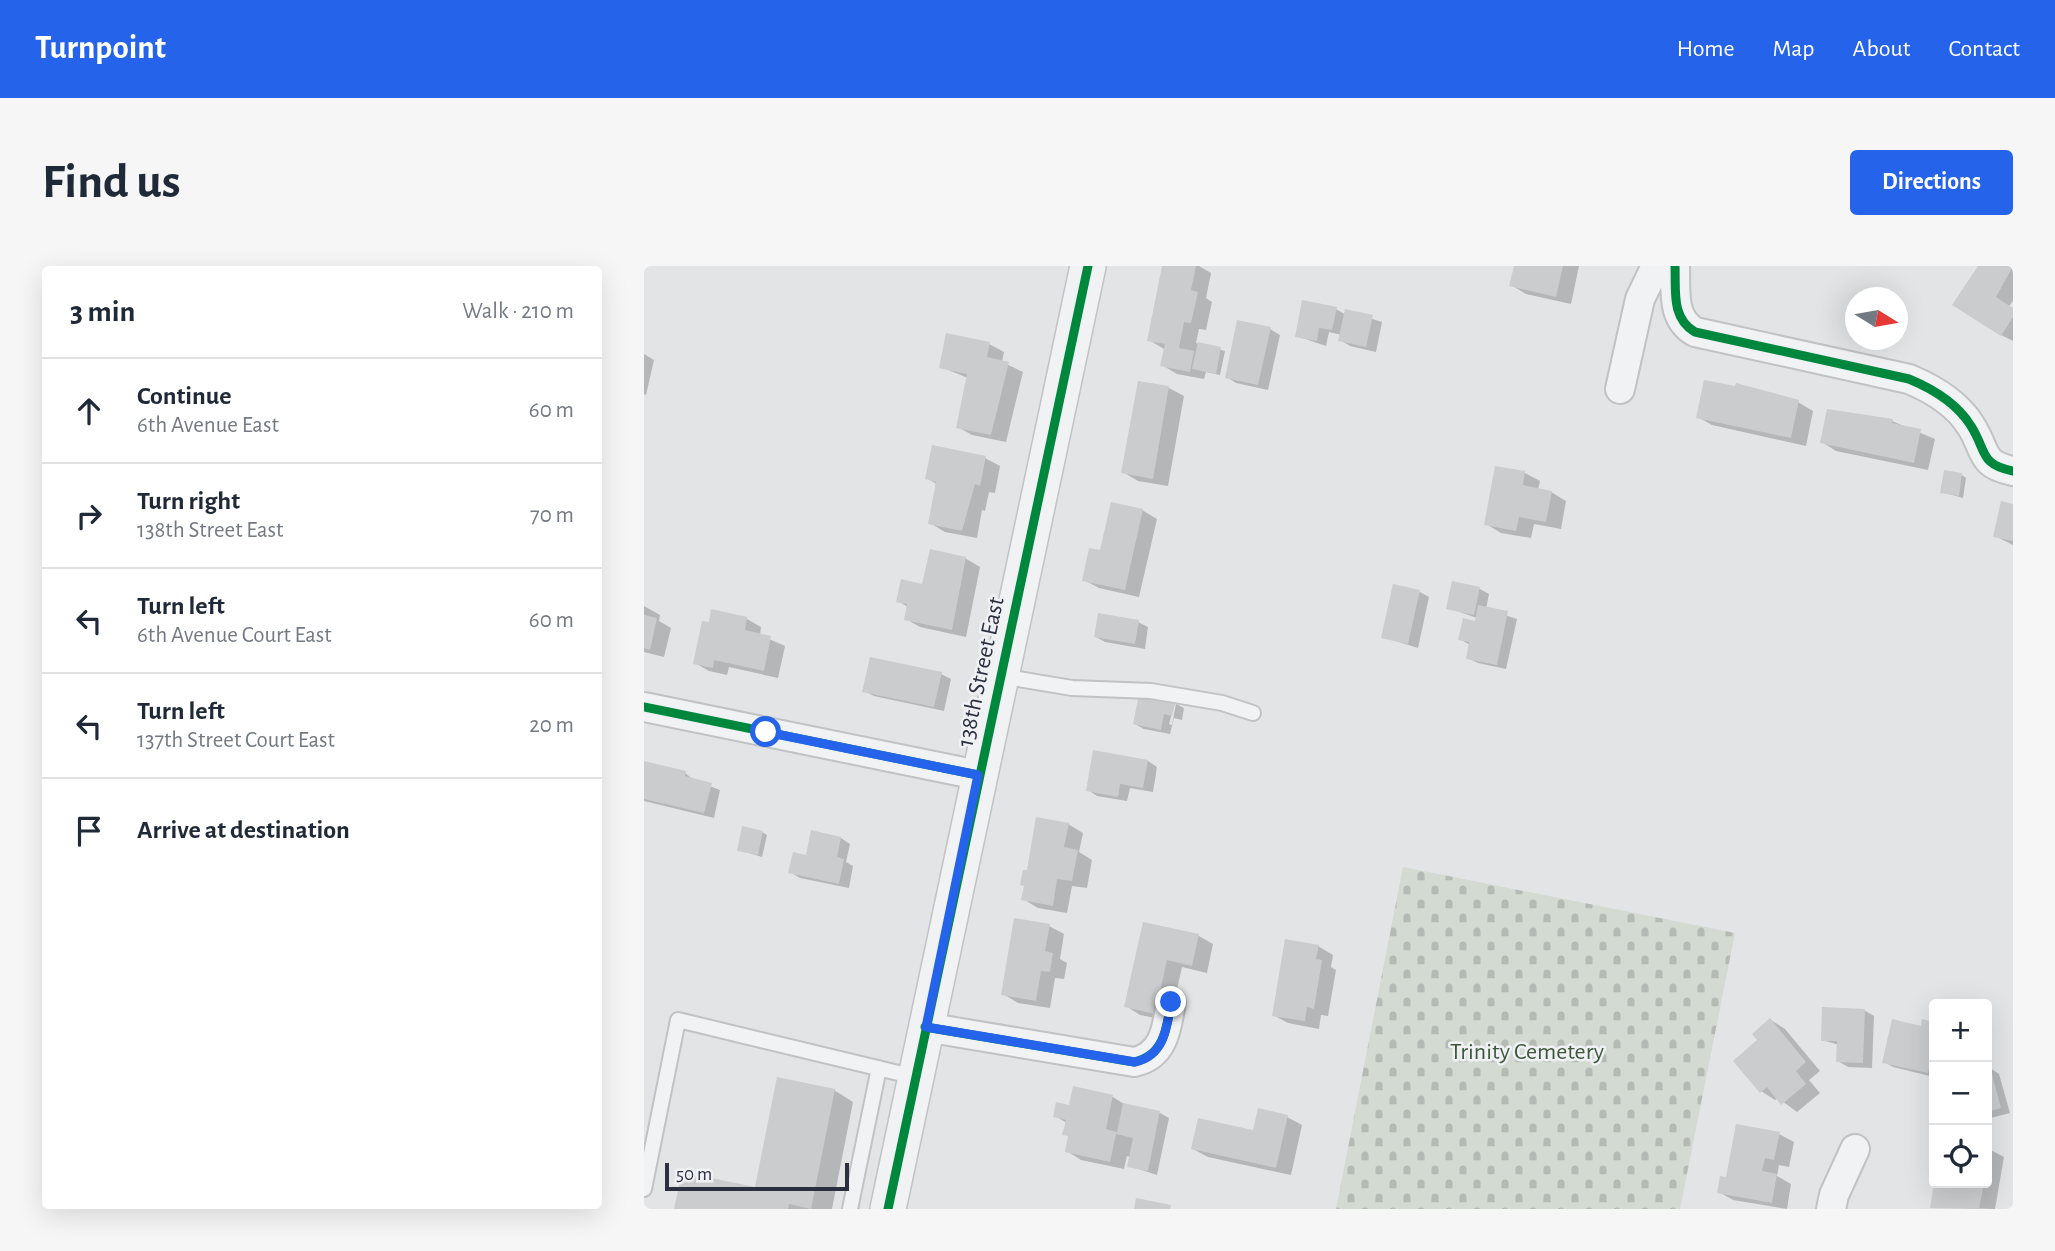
<!DOCTYPE html>
<meta charset="utf-8">
<style>
:root{--surface:#fff;--page:#f6f6f7;--text:#1f2937;--muted:#747a83;--line:#e0e1e3;--accent:#2563eb}
body{margin:0;font-family:"Alegreya Sans",sans-serif;background:var(--page);color:var(--text)}
.controls{position:absolute;right:21px;bottom:21px;display:grid;overflow:hidden;border-radius:7px;box-shadow:0 7px 28px #0002}
.controls button{width:63px;height:63px;display:grid;place-items:center;padding:0;border:0;border-bottom:2px solid var(--line);background:var(--surface);color:var(--text);font:35px sans-serif}
.compass{position:absolute;left:1201px;top:21px;width:63px;height:63px;border-radius:50%;background:var(--surface);box-shadow:0 7px 28px #0002;rotate:101deg}
.scale{position:absolute;left:21px;bottom:18px;width:184px;box-sizing:border-box;padding-left:7px;border:4px solid #2a303e;border-top:0;font-size:19px;line-height:24px;white-space:nowrap;color:#2a303e;-webkit-text-stroke:5px #eff1f5;paint-order:stroke}
.stop{position:absolute;width:21px;height:21px;margin:-16px;border:5px solid #2563eb;border-radius:50%;background:#fff}
.stop.end{background:#2563eb;border-color:#fff;box-shadow:0 2px 7px #0008}
.list{margin:0;padding:0;list-style:none}
h2{display:flex;justify-content:space-between;align-items:center;height:91px;margin:0;padding:0 28px;font-size:30px}
h2 small{font-size:23px;font-weight:400;color:var(--muted)}
.list li{display:grid;grid-template-columns:46px 1fr auto;gap:21px;align-items:center;box-sizing:border-box;height:105px;padding:0 28px;border-top:2px solid var(--line)}
.list b{display:block;font-size:26px;white-space:nowrap}
.list p{margin:0;font-size:23px;white-space:nowrap;color:var(--muted)}
.list em{font-size:23px;font-style:normal;color:var(--muted)}
.icon{flex:none;width:38px;height:38px;fill:none;stroke:currentColor;stroke-width:2;stroke-linecap:round;stroke-linejoin:round}
.map{position:relative;flex:none;width:1369px;height:943px;overflow:hidden;border-radius:7px}
header{display:flex;align-items:center;gap:42px;box-sizing:border-box;height:98px;padding:0 35px;background:var(--accent);color:#fff}
header strong{font-size:33px}
nav{display:flex;gap:38px;margin-inline-start:auto;font-size:24px}
.intro{display:flex;align-items:center;justify-content:space-between;box-sizing:border-box;height:168px;padding:0 42px}
h1{margin:0;font-size:49px}
.button{padding:18px 32px;border-radius:7px;background:var(--accent);color:#fff;font-size:24px;font-weight:700}
main{display:flex;gap:42px;padding:0 42px}
aside{flex:1;background:var(--surface);border-radius:7px;box-shadow:0 7px 28px #0002}
.map>svg:first-child{display:block}
.cemetery{fill:url(#cemetery-stones)}
.shadow{fill:#0003}
.building{fill:#caccce}
.lines{fill:none;stroke-linecap:round;stroke-linejoin:round}
.service-casing{stroke:#c0c2c4;stroke-width:18}
.minor-casing{stroke:#c0c2c4;stroke-width:32}
.tertiary-casing{stroke:#c0c2c4;stroke-width:38}
.service{stroke:#f0f2f3;stroke-width:14}
.minor{stroke:#f0f2f3;stroke-width:28}
.tertiary{stroke:#f0f2f3;stroke-width:35}
.cycleway-casing{stroke:#eff1f5;stroke-width:13}
.cycleway{stroke:#00873e;stroke-width:9}
.route{stroke:#2563eb;stroke-width:9}
.labels{text-anchor:middle;dominant-baseline:central;stroke-width:5;stroke-linejoin:round;paint-order:stroke}
.street-label{font-size:24px;fill:#2a303e;stroke:#eff1f5}
.park-label{font-size:24px;fill:#3d5838;stroke:#eff1f5}
</style>
<header>
<strong>Turnpoint</strong>
<nav><a>Home</a><a>Map</a><a>About</a><a>Contact</a></nav>
</header>
<div class="intro"><h1>Find us</h1><a class="button">Directions</a></div>
<main>
<aside>
<h2>3 min<small>Walk · 210 m</small></h2>
<ul class="list">
<li><svg class="icon" aria-label="ahead" viewBox="0 0 24 24"><path d="M12 20V5M6 11l6-6 6 6"/></svg><div><b>Continue</b><p>6th Avenue East</p></div><em>60 m</em></li>
<li><svg class="icon" aria-label="right" viewBox="0 0 24 24"><path d="M7 20v-9h11M14 6l5 5-5 5"/></svg><div><b>Turn right</b><p>138th Street East</p></div><em>70 m</em></li>
<li><svg class="icon" aria-label="left" viewBox="0 0 24 24"><path d="M17 20v-9H6M10 6l-5 5 5 5"/></svg><div><b>Turn left</b><p>6th Avenue Court East</p></div><em>60 m</em></li>
<li><svg class="icon" aria-label="left" viewBox="0 0 24 24"><path d="M17 20v-9H6M10 6l-5 5 5 5"/></svg><div><b>Turn left</b><p>137th Street Court East</p></div><em>20 m</em></li>
<li><svg class="icon" aria-label="arrive" viewBox="0 0 24 24"><path d="M6 21V4h12l-3 4 3 4H6"/></svg><div><b>Arrive at destination</b></div></li>
</ul>
</aside>
<div class="map">
<svg width="1369" height="943" viewBox="0 0 1369 943">
<defs>
<pattern id="cemetery-stones" width="16" height="16" patternUnits="userSpaceOnUse" patternTransform="scale(1.75)"><rect width="16" height="16" fill="#d2dad2"/><path d="M2 7V4a2 2 0 0 1 4 0v3zM10 15v-3a2 2 0 0 1 4 0v3z" fill="#b4bbb5"/></pattern>
</defs>
<rect width="100%" height="100%" fill="#e2e4e6"/>
<path class="cemetery" d="M759,601l332,66 -55,276h-344z"/>
<path class="shadow" d="M520,0h35l12,7 -5,25 6,4 -6,28 -7,-1 -3,14 29,8 -5,24 -14,-3 -2,7 -27,-5 -15,-9 2,-16 -15,-9z
M871,0h64l-8,38 -45,-10 -15,-9z
M1336,0h33v35l-4,5 4,3v32l-12,-6z
M692,43l10,6 1,-4 35,11 -6,30 -26,-6 -10,-6 2,-5 -13,-3 -3,14 -29,-10z
M626,63l10,6 -12,55 -32,-7 -9,-6z
M345,78l15,8 -2,10 21,10 -17,70 -34,-7 -14,-8 10,-49 -27,-11z
M0,88l10,6 -8,35 -2,-1z
M495,117l30,5 15,8 -16,90 -30,-5 -15,-9z
M1154,136l15,9 -7,35 -94,-21 -14,-8z
M1248,155l43,18 -7,31 -92,-19 -14,-9z
M341,192l15,8 -5,27 -6,-1 -4,19 -3,-1 -5,28 -32,-6 -15,-9 8,-38 -11,-7z
M853,202l28,5 15,8 -2,9 13,2 15,9 -5,28 -27,-5 -3,14 -30,-5 -15,-9z
M1318,209l4,3 -3,20 -21,-6z
M1369,240v39l-18,-9z
M498,244l15,9 -18,78 -40,-9 -15,-8 18,-28z
M321,292l15,9 -14,70 -46,-10 -14,-8 2,-12 -10,-6z
M809,317l27,6 9,5 -3,15 31,10 -11,50 -28,-6 -10,-5 2,-13 -10,-6 17,-21 -29,-10z
M776,326l9,5 -11,51 -35,-11z
M0,340l16,9 -1,6 12,7 -7,29 -20,-5z
M69,345l34,8 14,8 -1,8 25,11 -7,32 -49,-11 -2,8 -18,-4 -14,-8z
M494,356l10,5 -3,22 -40,-7 -9,-5z
M297,408l10,5 -7,32 -70,-15 -10,-5z
M497,430l34,7 -6,21 3,1 4,-21 8,4 -2,12 -8,-2 -4,16 -26,-5 -9,-5z
M504,495l9,6 -4,25 -23,-4 -3,13 -30,-5 -9,-6z
M0,497l41,10 9,7 26,10 -6,28 -70,-17z
M424,558l15,9 -4,19 13,8 -5,28 -15,-2 -5,27 -29,-5 -15,-9 5,-27z
M118,566l5,3 -5,22 -23,-7z
M197,572l9,6 -4,18 7,4 -4,22 -49,-10 -10,-6 17,-15z
M501,658l54,12 14,8 -6,29 -25,-6 -12,54 -30,-6 -14,-9z
M405,660l15,8 -4,25 7,4 -3,16 -9,-1 -5,30 -32,-5 -15,-9z
M674,680l15,9 -2,12 5,3 -8,46 -7,-1 -2,14 -31,-6 -15,-8z
M1220,744l10,6 -2,52 -24,-1 -10,-6 1,-16 -17,-5z
M1127,754l14,9 35,42 -11,9 11,13 -23,19 -19,-14 -3,2 -14,-9 -1,-51z
M1280,755l10,3v53l-41,-10 -9,-5 38,-34z
M1346,802l9,6 11,39 -23,6v-50z
M430,822l39,9 14,9 33,7 9,5 -12,57 -28,-9 1,-9 -3,-1 -3,13 -43,-9 -14,-9 3,-14 -3,-14 -12,-7 15,-9z
M190,824l19,12 -21,107h-156l80,-20z
M643,851l15,8 -11,50 -83,-18 -15,-8 61,-17z
M1135,868l15,8 -5,25 -10,-2 -2,11 14,8 -4,25 -54,-9 -14,-8 8,-13z
M1343,882l17,9 -9,52 -63,-2 4,-24h51z"/>
<path class="building" d="M518,0h34l-5,24 7,2 -7,31 -7,-1 -5,26 15,3 -4,21 -30,-6 5,-22 -18,-3z
M870,0h49l-7,31 -47,-11z
M1334,0h35l-17,31 17,11v9l-12,19 -49,-31z
M658,34l35,7 -5,23 -13,-2 -2,13 -22,-4z
M701,43l28,6 -7,32 -28,-6z
M593,54l34,7 -13,58 -33,-7z
M302,67l44,9 -3,15 22,5 -18,73 -35,-7 11,-54 -28,-6z
M554,76l23,5 -5,27 -24,-5z
M1060,114l31,6 1,-3 63,17 -8,38 -95,-20z
M494,115l31,5 -16,93 -32,-6z
M1183,143l66,10 -1,4 29,6 -7,34 -94,-20z
M288,179l54,11 -6,30 -5,-2 -13,47 -34,-7 8,-42 -11,-3z
M851,200l30,5 -2,14 29,6 -6,31 -27,-5 -3,14 -32,-6z
M1300,204l18,3 -3,23 -19,-3z
M1357,235l12,3v37l-20,-4z
M467,236l32,7 -18,81 -43,-9 7,-33 11,2z
M286,283l36,8 -14,73 -48,-10 3,-16 -11,-2 5,-23 21,5z
M808,315l28,6 -6,28 -28,-6z
M749,318l27,6 -12,54 -27,-6z
M834,339l30,6 -11,54 -31,-6 3,-17 -11,-2 5,-22 12,3z
M67,343l36,8 -2,13 26,6 -7,35 -50,-11 -1,8 -20,-4 9,-43 7,1z
M454,347l41,7 -4,24 -41,-7z
M0,349l13,3 -7,32 -6,-2z
M226,391l72,15 -8,35 -72,-15z
M495,428l36,7 -3,15 -8,-2 -3,16 -28,-6z
M449,484l55,10 -5,28 -23,-4 -2,13 -32,-6z
M0,495l42,10 -1,5 27,7 -8,30 -60,-14z
M392,551l33,6 -5,24 14,3 -6,31 -15,-2 -4,27 -32,-6 3,-14 -4,-1 3,-15h4z
M98,560l21,5 -5,24 -21,-4z
M167,564l30,7 -4,20 7,2 -5,25 -51,-11 5,-21 13,3z
M370,652l36,6 -5,27 8,2 -3,19 -9,-1 -5,30 -35,-6z
M499,656l56,12 -7,32 -25,-6 -12,54 -31,-7z
M641,673l34,6 -3,14 6,1 -8,49 -7,-2 -2,14 -33,-5z
M1178,741l43,2 -2,54 -27,-1 1,-21h-16z
M1126,752l36,44 -10,9 10,13 -25,21 -14,-18 -7,6 -27,-32 24,-21 -5,-6z
M1248,753l29,7 1,-7 12,3v23l-6,28 -46,-10z
M1346,800l11,42 -14,4v-45z
M133,811l58,12 -24,120 -22,-5 -1,5h-114l8,-37 73,15z
M429,820l40,9 -7,34 11,3 6,-29 37,8 -12,60 -21,-4 6,-29 -17,-4 -6,28 -45,-10 3,-16 -6,-1 4,-15 -13,-3 3,-15 13,3z
M614,842l30,7 -12,53 -85,-19 7,-31 55,12z
M1092,858l44,8 -6,28 -9,-2 -3,13 15,3 -5,29 -55,-10 3,-17 6,1z
M1290,917h50l-5,26 -49,-1z
M492,932l35,7 -1,4h-36z"/>
<g class="lines">
<g class="service-casing">
<path id="service" d="M357,410l71,12 79,3 71,12 31,10
M0,923l34,-169 237,57
M206,943l29,-141"/>
</g>
<g class="minor-casing">
<path id="minor" d="M1031,0c1,25 -4,52 20,66l214,47c24,10 48,24 62,47 16,25 8,38 42,45
M976,123l20,-90 16,-33
M0,441l334,68
M281,761l209,35c30,-6 33,-34 37,-60
M1187,943l3,-14 21,-46"/>
</g>
<g class="tertiary-casing">
<path id="tertiary" d="M244,943l200,-943"/>
</g>
<use href="#service" class="service"/>
<use href="#minor" class="minor"/>
<use href="#tertiary" class="tertiary"/>
<g class="cycleway-casing">
<path id="cycleway" d="M1031,0c1,25 -4,52 20,66l214,47c24,10 48,24 62,47 16,25 8,38 42,45
M0,441l334,68
M281,761l209,35c30,-6 33,-34 37,-60
M244,943l200,-943"/>
</g>
<use href="#cycleway" class="cycleway"/>
</g>
<g class="lines">
<path class="route" d="M122,466l212,43 -52,252 209,35c29,-6 32,-34 36,-60"/>
</g>
<g class="labels">
<g class="street-label">
<text transform="translate(337 406) rotate(-78)">138th Street East</text>
</g>
<g class="park-label">
<text x="883" y="786">Trinity Cemetery</text>
</g>
</g>
</svg>
<div class="controls">
<button>+</button>
<button>−</button>
<button><svg class="icon" aria-label="locate" viewBox="0 0 24 24"><circle cx="12" cy="12" r="6"/><path d="M12 2v4M12 18v4M2 12h4M18 12h4"/></svg></button>
</div>
<svg class="compass" viewBox="-18 -18 36 36"><path d="M0-13l5 13h-10z" fill="#e53935"/><path d="M0 13l5-13h-10z" fill="#747a83"/></svg>
<div class="scale">50 m</div>
<div class="stop" style="left:122px;top:466px"></div>
<div class="stop end" style="left:527px;top:736px"></div>
</div>
</main>
